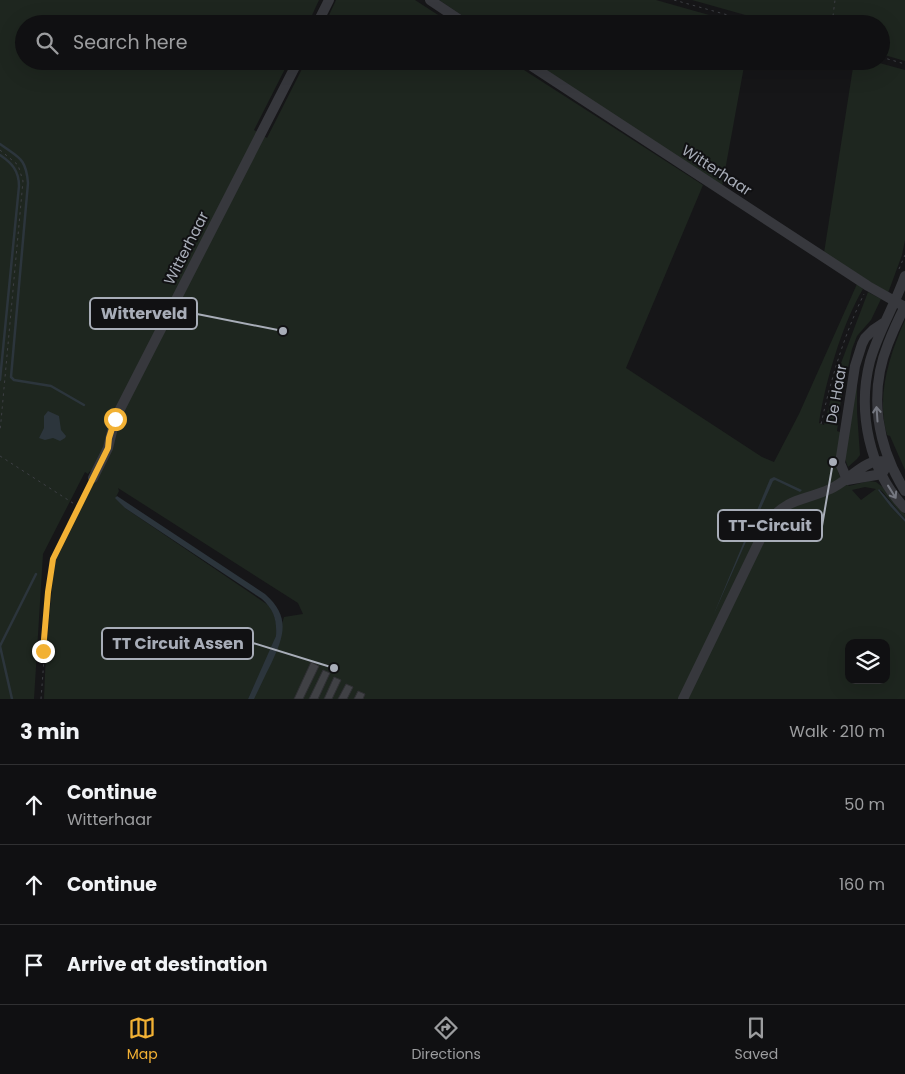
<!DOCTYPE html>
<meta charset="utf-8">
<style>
:root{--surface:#101012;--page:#1e1e20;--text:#f1f3f6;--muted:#9c9d9f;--line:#303032;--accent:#f2b134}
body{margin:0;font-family:Poppins,sans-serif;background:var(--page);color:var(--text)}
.controls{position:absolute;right:15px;bottom:15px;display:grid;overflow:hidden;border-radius:10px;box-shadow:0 5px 20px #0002}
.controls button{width:45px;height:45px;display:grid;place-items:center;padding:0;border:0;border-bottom:1px solid var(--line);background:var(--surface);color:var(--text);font:25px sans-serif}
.stop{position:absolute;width:15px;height:15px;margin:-11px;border:4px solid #f2b134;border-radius:50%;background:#fff}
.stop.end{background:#f2b134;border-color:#fff;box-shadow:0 1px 5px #0008}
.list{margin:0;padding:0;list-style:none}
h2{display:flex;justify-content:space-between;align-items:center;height:65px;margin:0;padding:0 20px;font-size:21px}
h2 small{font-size:16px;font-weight:400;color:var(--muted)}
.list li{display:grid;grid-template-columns:32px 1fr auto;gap:15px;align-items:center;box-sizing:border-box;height:80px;padding:0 20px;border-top:1px solid var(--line)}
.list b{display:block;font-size:19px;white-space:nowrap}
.list p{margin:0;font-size:16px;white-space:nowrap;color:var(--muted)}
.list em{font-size:16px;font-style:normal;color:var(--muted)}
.icon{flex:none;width:28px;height:28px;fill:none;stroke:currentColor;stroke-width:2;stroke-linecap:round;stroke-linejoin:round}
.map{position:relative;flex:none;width:905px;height:699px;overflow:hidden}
.search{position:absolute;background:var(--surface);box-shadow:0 5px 20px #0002;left:15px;right:15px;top:15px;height:55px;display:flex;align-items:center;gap:12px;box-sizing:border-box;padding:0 18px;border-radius:28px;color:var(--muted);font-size:19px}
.sheet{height:305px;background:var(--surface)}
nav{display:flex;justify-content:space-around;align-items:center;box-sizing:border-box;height:70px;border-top:1px solid var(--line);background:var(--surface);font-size:14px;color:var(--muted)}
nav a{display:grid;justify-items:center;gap:2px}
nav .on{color:var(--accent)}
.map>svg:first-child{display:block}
.green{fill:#1e261f;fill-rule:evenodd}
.water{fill:#2c353c}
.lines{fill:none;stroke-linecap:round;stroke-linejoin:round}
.stream{stroke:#2c353c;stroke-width:2.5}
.building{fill:#404145;stroke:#303034}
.path{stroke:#3d3f44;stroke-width:1;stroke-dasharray:2.5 4;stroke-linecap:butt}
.minor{stroke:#37383d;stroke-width:10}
.oneway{stroke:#757881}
.route{stroke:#f2b134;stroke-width:6}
.labels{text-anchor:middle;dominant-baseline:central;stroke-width:4;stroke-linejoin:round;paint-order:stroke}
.street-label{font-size:15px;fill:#a8adb8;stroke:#111113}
.leader{fill:none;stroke:#a8adb8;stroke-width:2}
.callout-dot{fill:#a8adb8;stroke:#111113;stroke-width:2}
.callout{fill:#111113;stroke:#a8adb8;stroke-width:2}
.callout-label{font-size:16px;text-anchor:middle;font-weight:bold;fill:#a8adb8}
</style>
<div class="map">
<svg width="905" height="699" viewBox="0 0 905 699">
<rect width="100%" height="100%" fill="#161618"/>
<path class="green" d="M0,0h319l-11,24h-284v37h265l-35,69 13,8 39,-77h204l193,124 -77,183 136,89 12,5 25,-48 58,-130 6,5c-21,35 -38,94 -44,134l5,2 14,-54 30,-79 13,7 -10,21 -14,16 -5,13 -11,51 -4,31 5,2 -4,39 2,5 9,9 20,-5 7,1 8,6 21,26v5l-23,-28 -4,-2 12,17 15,16v177h-656l29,-61 6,-21 19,-3 -5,-11 -180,-115 1,3 -3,6 9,11 143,97c9,11 10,24 7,37l-27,57h-204l2,-48 8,-84 3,-10 40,-82 -7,-4 -2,3 -3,-2 -42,82 -9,145h-34zM865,487l11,2 -15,11 -9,-10zM849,643h37v37h-37z
M336,0h79l37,24h-127z
M439,0h217l85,24h-266z
M692,0h213v61l-24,-7v-30h-104z
M532,61h213l-23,126z
M854,61h18l33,9v170l-3,15 -14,38 -64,-40z
M905,320v150l-15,-34 -3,-1c-11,-39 2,-79 18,-115z
M857,376v36l3,43 -3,4 -9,8 -3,-8z"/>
<path class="water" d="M48,411l11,5 2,14 5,6 -1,2 -5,3 -7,-3 -8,2 -6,-2 5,-10v-12z
M774,477l28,13 -2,2 -25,-12 -2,1 -60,135 57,-137z
M879,489l26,30v3l-15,-16 -12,-16z
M117,496l148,98c26,23 19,42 6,70 -6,11 -11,23 -17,35h-6l28,-63c1,-16 -2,-26 -14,-37l-137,-91 -10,-10z"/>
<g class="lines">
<path class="stream" d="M0,144c19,14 26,14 28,39l-17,194 3,3 37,6 33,19
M0,155c12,8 19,16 19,31l-19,194
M0,646l36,-72
M0,646l12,53"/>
</g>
<path class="building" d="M311,662l8,4 -16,33h-9z
M323,670l7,3 -12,26h-9z
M334,677l7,3 -9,19h-8z
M346,684l7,3 -6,12h-9z
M358,691l7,3 -2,5h-9z"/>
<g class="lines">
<path class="path" d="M674,0l86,24
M833,16l2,-16
M881,57l24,7
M0,150l18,15 5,16 -23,251
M899,269l6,-14
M821,424c10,-45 23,-89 43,-130
M0,456l79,51
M41,699l10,-133 2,-7 36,-73"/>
<path class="minor" d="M430,0l36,24
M317,24l12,-24
M524,61l344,225 37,21
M905,276c-10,29 -27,56 -35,85 -13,50 -1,110 35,147
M905,306c-6,12 -12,25 -17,38 -20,50 -11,102 17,147
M93,478l15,-30 7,-29 183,-358
M847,480l-7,-17 15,-97 7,-22 3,-6 8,-8 12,-8
M847,480l35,-6 3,-5
M683,699l86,-178c20,-24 35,-20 61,-32 15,-6 32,-26 47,-28 4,0 8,0 12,1"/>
</g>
<defs><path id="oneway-shaft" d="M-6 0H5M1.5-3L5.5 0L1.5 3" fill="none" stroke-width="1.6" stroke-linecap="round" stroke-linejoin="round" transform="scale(1.25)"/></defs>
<g class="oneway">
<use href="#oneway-shaft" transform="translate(877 414) rotate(-94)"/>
<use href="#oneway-shaft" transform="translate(892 492) rotate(58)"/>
</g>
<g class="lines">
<path class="route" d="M43,651l5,-59 5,-33 55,-111 1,-10 6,-19"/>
</g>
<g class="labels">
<g class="street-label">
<text transform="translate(717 170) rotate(33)">Witterhaar</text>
<text transform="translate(186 248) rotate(-63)">Witterhaar</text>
<text transform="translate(836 394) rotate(-80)">De Haar</text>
</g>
</g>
<path class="leader" d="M283 331L197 314M833 462L822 526M334 668L253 643"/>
<g class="callout-dot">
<circle cx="283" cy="331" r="5"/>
<circle cx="833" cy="462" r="5"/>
<circle cx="334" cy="668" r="5"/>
</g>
<g class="callout">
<rect x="90" y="298" width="107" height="31" rx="5"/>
<rect x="718" y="510" width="104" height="31" rx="5"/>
<rect x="102" y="628" width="151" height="31" rx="5"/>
</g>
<g class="callout-label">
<text x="144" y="319">Witterveld</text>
<text x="770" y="531">TT-Circuit</text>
<text x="178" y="649">TT Circuit Assen</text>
</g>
</svg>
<div class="controls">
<button><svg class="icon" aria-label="layers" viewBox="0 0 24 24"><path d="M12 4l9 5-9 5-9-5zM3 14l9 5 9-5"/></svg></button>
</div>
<div class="stop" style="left:115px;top:419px"></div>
<div class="stop end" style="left:43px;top:651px"></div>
<div class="search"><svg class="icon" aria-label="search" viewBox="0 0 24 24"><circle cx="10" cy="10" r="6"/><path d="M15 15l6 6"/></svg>Search here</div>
</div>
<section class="sheet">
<h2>3 min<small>Walk · 210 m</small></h2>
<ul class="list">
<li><svg class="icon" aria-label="ahead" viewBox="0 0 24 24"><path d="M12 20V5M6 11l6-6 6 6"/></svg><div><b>Continue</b><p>Witterhaar</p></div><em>50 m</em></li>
<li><svg class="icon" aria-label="ahead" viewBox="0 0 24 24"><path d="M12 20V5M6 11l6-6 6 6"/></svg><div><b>Continue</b></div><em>160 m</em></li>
<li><svg class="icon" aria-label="arrive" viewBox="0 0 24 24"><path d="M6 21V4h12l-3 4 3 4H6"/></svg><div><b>Arrive at destination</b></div></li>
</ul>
</section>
<nav>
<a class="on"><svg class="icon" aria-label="map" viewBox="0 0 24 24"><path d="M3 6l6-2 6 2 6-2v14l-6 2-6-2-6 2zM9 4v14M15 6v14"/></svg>Map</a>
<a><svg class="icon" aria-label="directions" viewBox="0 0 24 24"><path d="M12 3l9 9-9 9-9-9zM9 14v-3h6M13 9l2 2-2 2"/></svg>Directions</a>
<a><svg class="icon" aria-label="saved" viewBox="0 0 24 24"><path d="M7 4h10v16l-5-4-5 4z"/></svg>Saved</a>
</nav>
